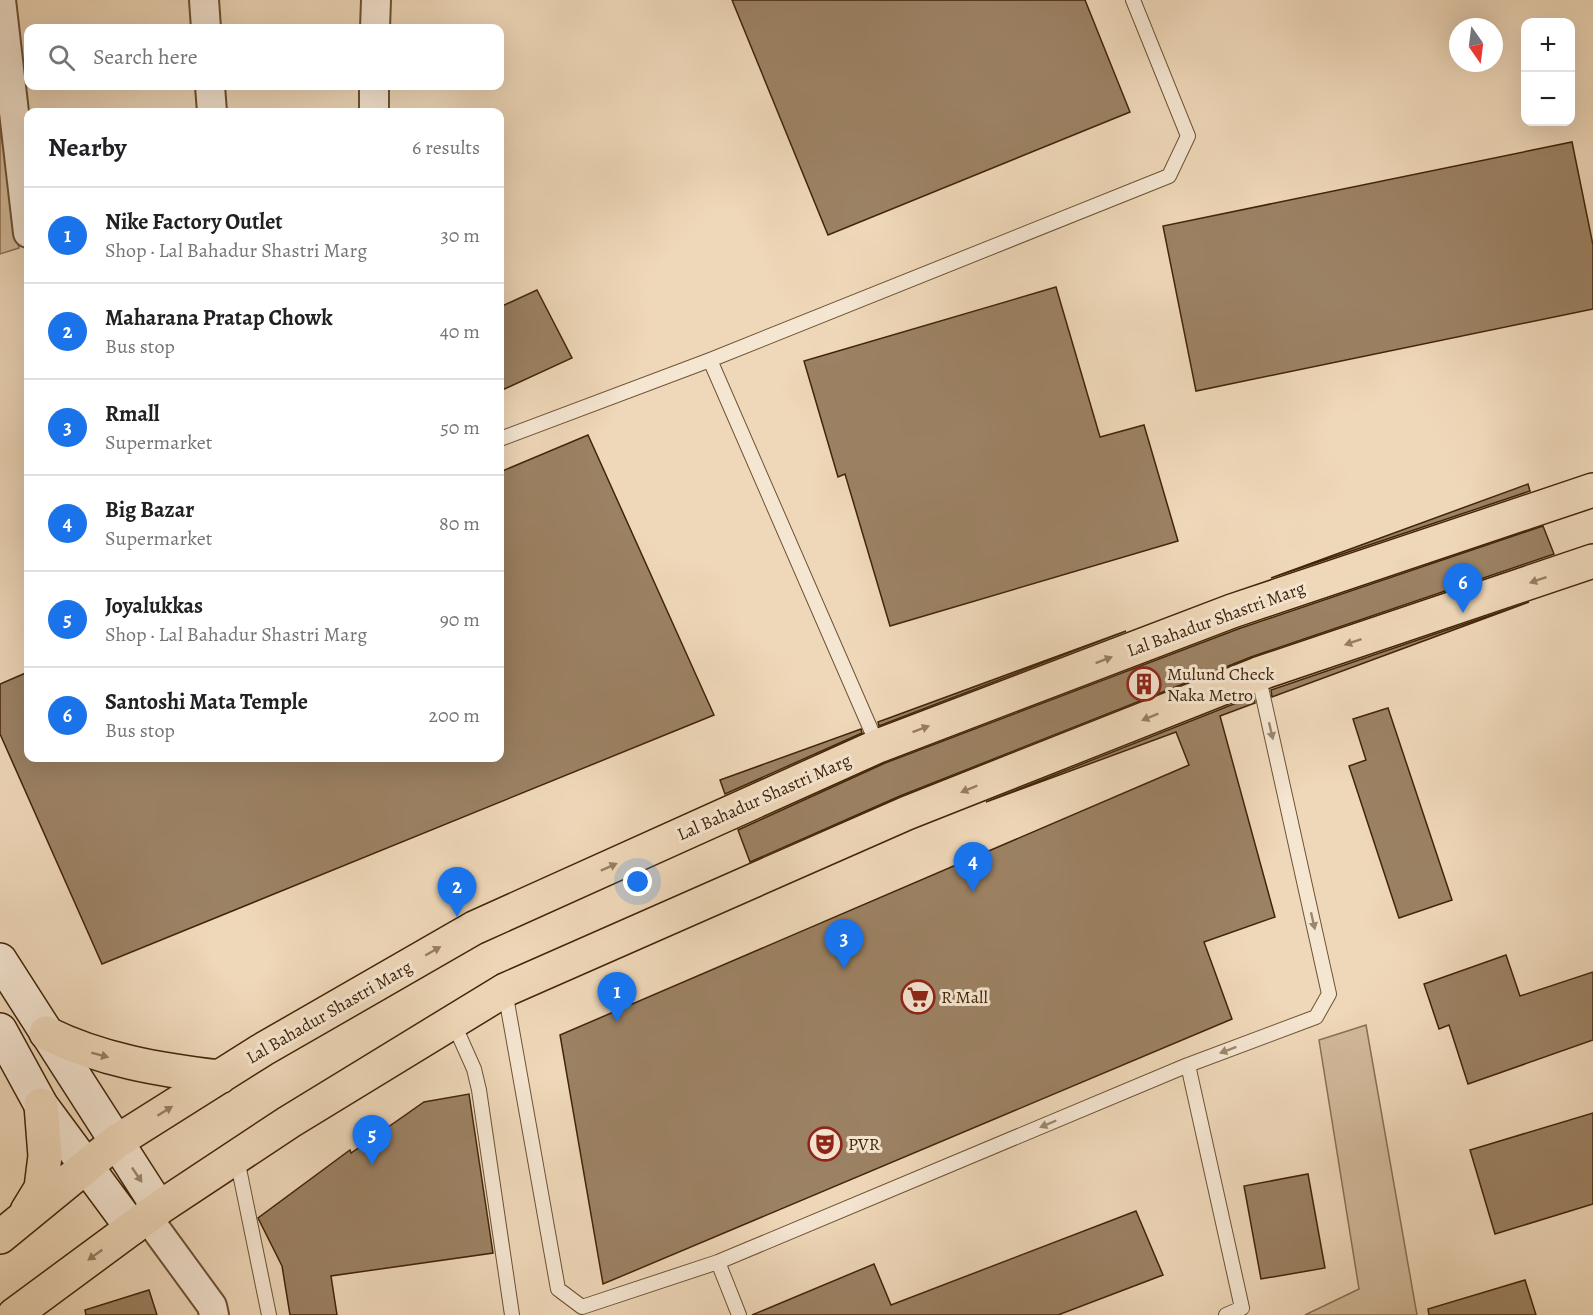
<!DOCTYPE html>
<meta charset="utf-8">
<style>
:root{--surface:#fff;--page:#f2f2f2;--text:#202124;--muted:#757577;--line:#e0e0e0;--accent:#1a73e8}
body{margin:0;font-family:Alegreya,serif;background:var(--page);color:var(--text)}
.controls{position:absolute;right:18px;top:18px;display:grid;overflow:hidden;border-radius:12px;box-shadow:0 6px 24px #0002}
.controls button{width:54px;height:54px;display:grid;place-items:center;padding:0;border:0;border-bottom:2px solid var(--line);background:var(--surface);color:var(--text);font:30px sans-serif}
.compass{position:absolute;left:1449px;top:18px;width:54px;height:54px;border-radius:50%;background:var(--surface);box-shadow:0 6px 24px #0002;rotate:166deg}
.you{position:absolute;left:638px;top:882px;width:21px;height:21px;margin:-15px;border:4px solid #fff;border-radius:50%;background:#1a73e8;box-shadow:0 0 0 9px #1a73e833}
.badge{display:grid;place-items:center;width:39px;height:39px;border-radius:50%;background:var(--accent);color:#fff;font-size:20px;font-weight:700}
.pin{position:absolute;translate:-50% -50px;filter:drop-shadow(0 2px 3px #0008)}
.pin::after{content:'';position:absolute;top:32px;width:21px;height:18px;background:inherit;clip-path:polygon(0 0,100% 0,50% 100%)}
.list{margin:0;padding:0;list-style:none}
h2{display:flex;justify-content:space-between;align-items:center;height:78px;margin:0;padding:0 24px;font-size:26px}
h2 small{font-size:20px;font-weight:400;color:var(--muted)}
.list li{display:grid;grid-template-columns:39px 1fr auto;gap:18px;align-items:center;box-sizing:border-box;height:96px;padding:0 24px;border-top:2px solid var(--line)}
.list b{display:block;font-size:22px;white-space:nowrap}
.list p{margin:0;font-size:20px;white-space:nowrap;color:var(--muted)}
.list em{font-size:20px;font-style:normal;color:var(--muted)}
.icon{flex:none;width:33px;height:33px;fill:none;stroke:currentColor;stroke-width:2;stroke-linecap:round;stroke-linejoin:round}
.map{position:relative;flex:none;width:1593px;height:1315px;overflow:hidden}
.search{position:absolute;background:var(--surface);box-shadow:0 6px 24px #0002;left:24px;top:24px;width:480px;height:66px;display:flex;align-items:center;gap:15px;box-sizing:border-box;padding:0 21px;border-radius:12px;color:var(--muted);font-size:22px}
.panel{position:absolute;background:var(--surface);box-shadow:0 6px 24px #0002;left:24px;top:108px;width:480px;height:654px;border-radius:12px}
.map>svg:first-child{display:block}
.green{fill:#d2ba9b;stroke:#8a7052;stroke-width:1.5}
.building{fill:#9c8264;stroke:#422508;stroke-width:1.5}
.lines{fill:none;stroke-linecap:round;stroke-linejoin:round}
.lane-casing{stroke:#6d5234;stroke-width:16}
.street-casing{stroke:#6d5234;stroke-width:32}
.secondary-casing{stroke:#422508;stroke-width:36}
.primary-casing{stroke:#422508;stroke-width:36}
.lane{stroke:#f5e6d2;stroke-width:14}
.street{stroke:#f5e6d2;stroke-width:28}
.secondary{stroke:#f5e6d2;stroke-width:33}
.primary{stroke:#efd8b9;stroke-width:33}
.oneway{fill:#987e60}
.oneway2{fill:#9c866d}
.labels{text-anchor:middle;dominant-baseline:central;stroke-width:6;stroke-linejoin:round;paint-order:stroke}
.street-label{font-size:18px;fill:#422508;stroke:#f5e6d2}
.poi-label{font-size:18px;fill:#422508;stroke:#f5e6d2;text-anchor:start}
</style>
<div class="map">
<svg width="1593" height="1315" viewBox="0 0 1593 1315">
<rect width="100%" height="100%" fill="#efd8b9"/>
<filter id="stains"><feTurbulence type="fractalNoise" baseFrequency=".00333" numOctaves="4"/><feColorMatrix values="0 0 0 0 .2 0 0 0 0 .09 0 0 0 0 .02 0 0 0 .5 -.17"/></filter>
<radialGradient id="worn" r=".72"><stop offset=".6" stop-color="#630" stop-opacity="0"/><stop offset="1" stop-color="#630" stop-opacity=".3"/></radialGradient>
<path class="green" d="M0,128l19,120 -19,6z
M1366,1025l51,290h-112l54,-26 -40,-249z"/>
<path class="building" d="M732,0h353l45,112 -302,123z
M1572,142l21,103v64l-397,82 -33,-165z
M1056,287l44,150 44,-12 34,116 -288,85 -45,-152 -7,3 -34,-116z
M537,290l35,68 -72,33v-84z
M588,435l126,280 -612,249 -102,-230v-50l28,-12v86h472v-286z
M1528,484l2,7 -259,87z
M1543,526l11,28 -303,103 -351,139 -150,66 -12,-32 147,-67 353,-134z
M1529,602l-257,95 -1,-7z
M1126,631l-247,95 -1,-4z
M1254,696l1,7 -35,13 55,201 -71,25 28,77 -629,265 -43,-249 629,-270 -13,-33 -190,70z
M1388,708l64,192 -53,18 -50,-152 17,-6 -13,-41z
M861,729l1,4 -137,61 -5,-14z
M1506,955l14,41 73,-24v68l-125,44 -19,-59 -10,4 -15,-45z
M469,1094l24,159 -162,23 6,39h-47l-8,-49 -24,-48 92,-68 1,3 73,-51z
M1593,1113v91l-98,30 -25,-84z
M1308,1174l17,94 -64,11 -17,-93z
M1136,1211l27,64 -105,40h-306l122,-51 17,41z
M1525,1280l11,35h-107l-1,-6z
M149,1290l8,25h-71l-1,-5z"/>
<g class="lines">
<g class="lane-casing">
<path id="lane" d="M710,360l168,386
M500,439l210,-79 459,-184 19,-40 -55,-136
M505,991l53,298 24,18 136,-45 470,-197 128,-48 13,-23 -71,-320
M453,1022l21,47 5,21 33,225
M1188,1065l54,243 -16,7
M237,1159l32,156
M718,1262l21,53"/>
</g>
<g class="street-casing">
<path id="street" d="M1,0l27,233
M204,0l2,28
M375,28l1,-28
M210,86l2,26
M374,112v-26
M147,1217l65,89 2,9"/>
</g>
<g class="secondary-casing">
<path id="secondary" d="M0,960l159,248
M0,1030l41,75 91,123"/>
</g>
<g class="primary-casing">
<path id="primary" d="M46,1033c54,27 114,37 174,44
M27,1211l14,-23 4,-32 -4,-51
M0,1237l116,-95 146,-92 212,-122 404,-182 354,-135 361,-121
M14,1315l145,-107 130,-86 216,-132 402,-177 351,-139 335,-113"/>
</g>
<use href="#lane" class="lane"/>
<use href="#street" class="street"/>
<use href="#secondary" class="secondary"/>
<use href="#primary" class="primary"/>
</g>
<defs><path id="oneway-solid" d="M-6-.8H1V-3.2L6.5 0L1 3.2V.8H-6Z" transform="scale(1.5)"/></defs>
<g class="oneway">
<use href="#oneway-solid" transform="translate(1538 580) rotate(161)"/>
<use href="#oneway-solid" transform="translate(1353 642) rotate(161)"/>
<use href="#oneway-solid" transform="translate(1104 660) rotate(-21)"/>
<use href="#oneway-solid" transform="translate(1150 717) rotate(158)"/>
<use href="#oneway-solid" transform="translate(921 729) rotate(-21)"/>
<use href="#oneway-solid" transform="translate(969 789) rotate(158)"/>
<use href="#oneway-solid" transform="translate(609 867) rotate(-24)"/>
<use href="#oneway-solid" transform="translate(433 951) rotate(-30)"/>
<use href="#oneway-solid" transform="translate(100 1055) rotate(15)"/>
<use href="#oneway-solid" transform="translate(165 1111) rotate(-32)"/>
<use href="#oneway-solid" transform="translate(95 1255) rotate(144)"/>
</g>
<g class="oneway2">
<use href="#oneway-solid" transform="translate(1271 731) rotate(77)"/>
<use href="#oneway-solid" transform="translate(1313 921) rotate(77)"/>
<use href="#oneway-solid" transform="translate(1228 1050) rotate(159)"/>
<use href="#oneway-solid" transform="translate(1048 1124) rotate(157)"/>
<use href="#oneway-solid" transform="translate(137 1175) rotate(56)"/>
</g>
<defs>
<g id="building-ring" transform="scale(1.725)"><circle r="9.5" fill="#f5e6d2" stroke="#8f2418" stroke-width="1.5"/><path d="M-4-6H4V6H1V3H-1V6H-4ZM-2.5-4.3h1.7v1.8h-1.7ZM.8-4.3h1.7v1.8H.8ZM-2.5-1h1.7V.8h-1.7ZM.8-1h1.7V.8H.8Z" fill="#8f2418"/></g>
<g id="supermarket-ring" transform="scale(1.725)"><circle r="9.5" fill="#f5e6d2" stroke="#8f2418" stroke-width="1.5"/><path d="M-6-5.5h2.5l.6 2H6L4.5 2H-2.5L-4.4-4H-6ZM-1.5 3.2a1.3 1.3 0 1 0 .1 0ZM3 3.2a1.3 1.3 0 1 0 .1 0Z" fill="#8f2418"/></g>
<g id="theatre-ring" transform="scale(1.725)"><circle r="9.5" fill="#f5e6d2" stroke="#8f2418" stroke-width="1.5"/><path d="M-5-5.5Q0-4 5-5.5V0Q5 5 0 6Q-5 5-5 0ZM-3.3-2.5H-1v1.5H-3.3ZM1-2.5H3.3v1.5H1ZM-2.8 1Q0 5.5 2.8 1Z" fill="#8f2418"/></g>
</defs>
<g fill-rule="evenodd">
<use href="#building-ring" x="1144" y="684"/>
<use href="#supermarket-ring" x="918" y="997"/>
<use href="#theatre-ring" x="825" y="1144"/>
</g>
<g class="labels">
<g class="street-label">
<text transform="translate(1216 619) rotate(-20)">Lal Bahadur Shastri Marg</text>
<text transform="translate(764 797) rotate(-24)">Lal Bahadur Shastri Marg</text>
<text transform="translate(329 1012) rotate(-30)">Lal Bahadur Shastri Marg</text>
</g>
<g class="poi-label">
<text x="1167" y="674">Mulund Check<tspan x="1167" dy="21">Naka Metro</tspan></text>
<text x="941" y="997">R Mall</text>
<text x="848" y="1144">PVR</text>
</g>
</g>
<rect width="100%" height="100%" filter="url(#stains)"/>
<rect width="100%" height="100%" fill="url(#worn)"/>
</svg>
<div class="controls">
<button>+</button>
<button>−</button>
</div>
<svg class="compass" viewBox="-18 -18 36 36"><path d="M0-13l5 13h-10z" fill="#e53935"/><path d="M0 13l5-13h-10z" fill="#757577"/></svg>
<div class="you"></div>
<div class="pin badge" style="left:617px;top:1022px">1</div>
<div class="pin badge" style="left:457px;top:917px">2</div>
<div class="pin badge" style="left:844px;top:969px">3</div>
<div class="pin badge" style="left:973px;top:892px">4</div>
<div class="pin badge" style="left:372px;top:1165px">5</div>
<div class="pin badge" style="left:1463px;top:613px">6</div>
<div class="search"><svg class="icon" aria-label="search" viewBox="0 0 24 24"><circle cx="10" cy="10" r="6"/><path d="M15 15l6 6"/></svg>Search here</div>
<section class="panel">
<h2>Nearby<small>6 results</small></h2>
<ul class="list">
<li><span class="badge">1</span><div><b>Nike Factory Outlet</b><p>Shop · Lal Bahadur Shastri Marg</p></div><em>30 m</em></li>
<li><span class="badge">2</span><div><b>Maharana Pratap Chowk</b><p>Bus stop</p></div><em>40 m</em></li>
<li><span class="badge">3</span><div><b>Rmall</b><p>Supermarket</p></div><em>50 m</em></li>
<li><span class="badge">4</span><div><b>Big Bazar</b><p>Supermarket</p></div><em>80 m</em></li>
<li><span class="badge">5</span><div><b>Joyalukkas</b><p>Shop · Lal Bahadur Shastri Marg</p></div><em>90 m</em></li>
<li><span class="badge">6</span><div><b>Santoshi Mata Temple</b><p>Bus stop</p></div><em>200 m</em></li>
</ul>
</section>
</div>
